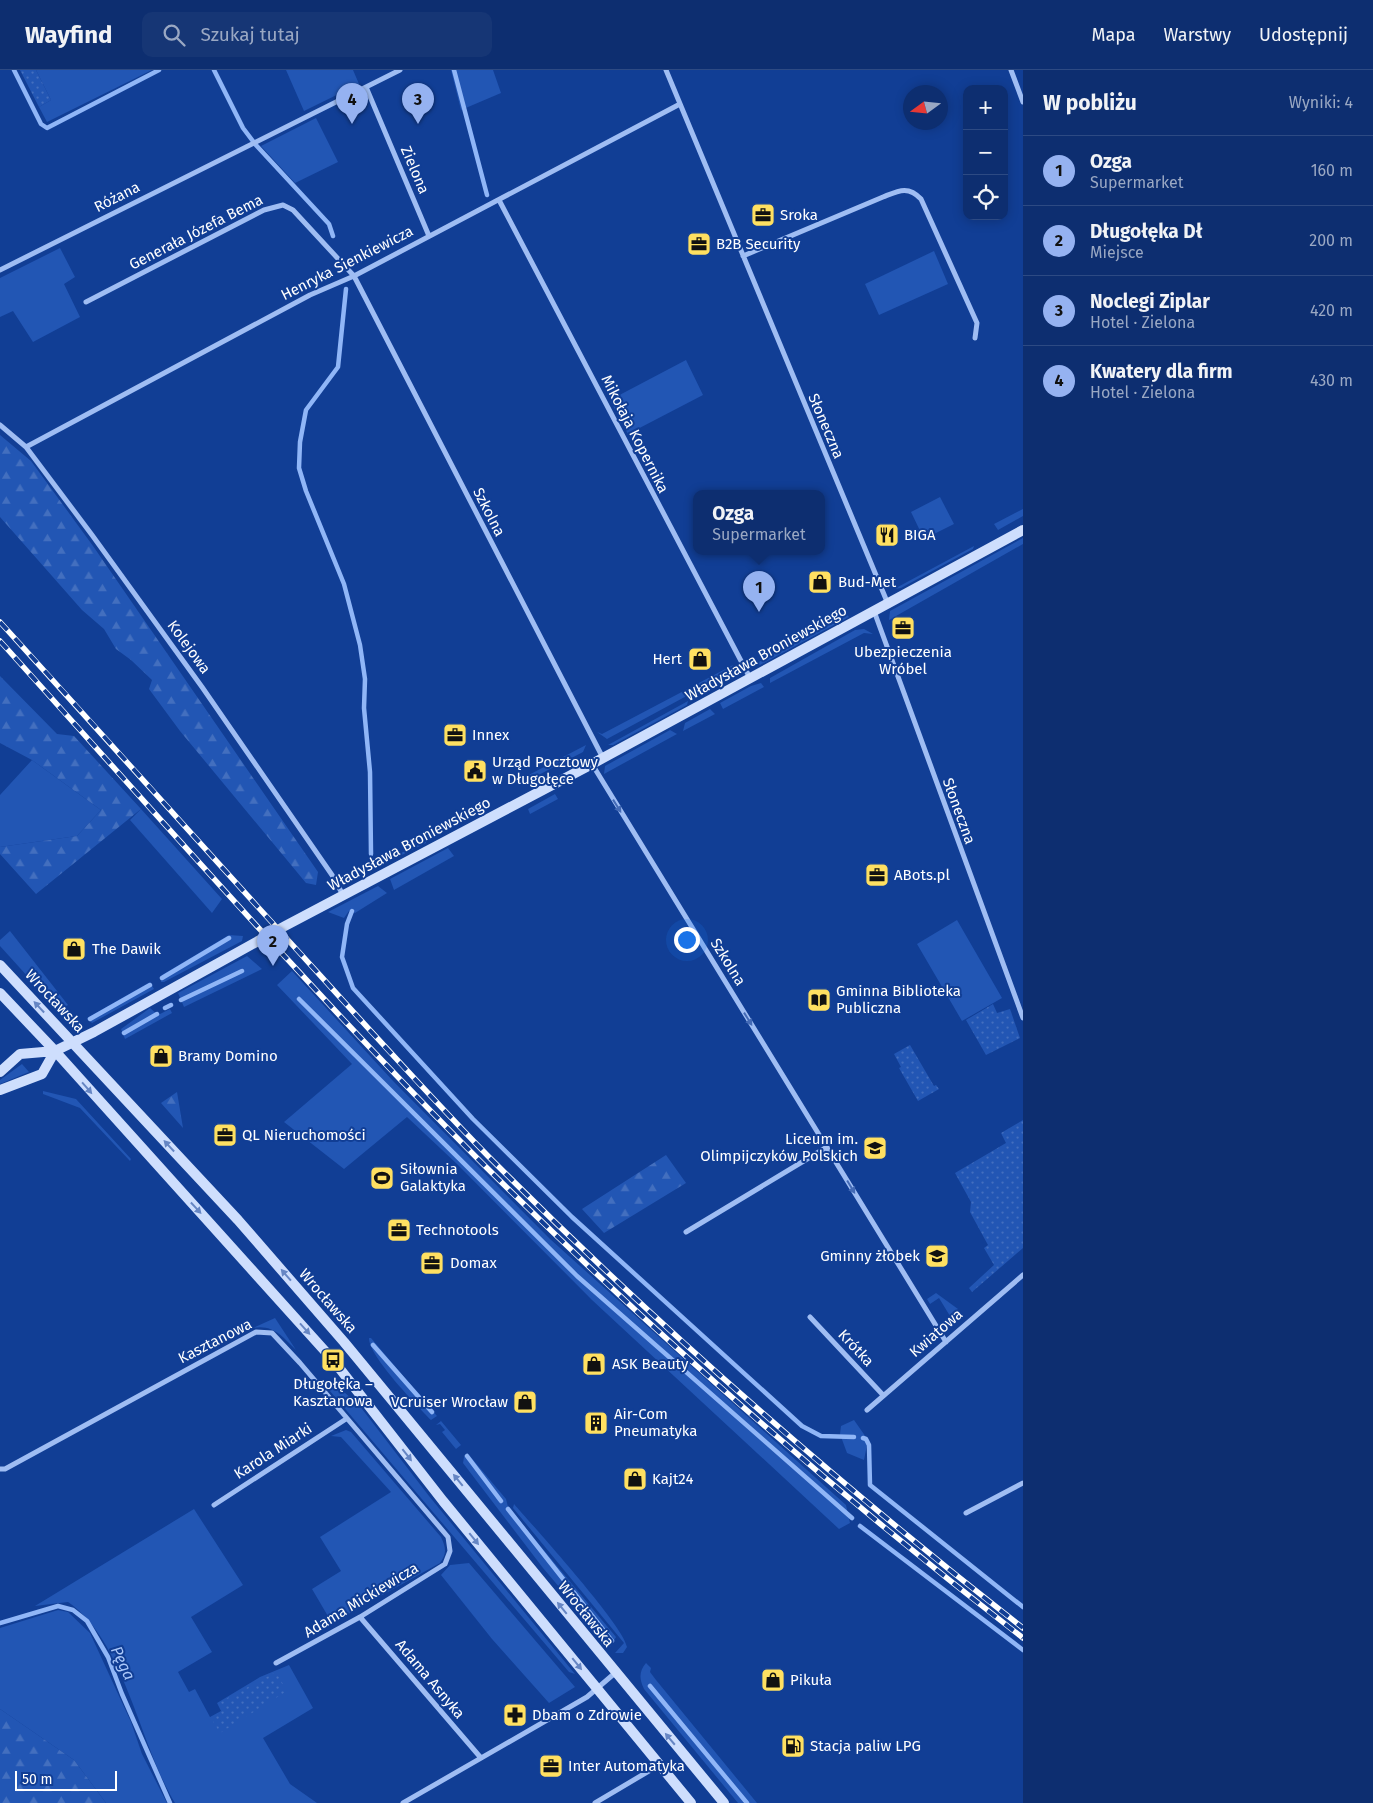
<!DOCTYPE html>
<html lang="pl">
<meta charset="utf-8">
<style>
:root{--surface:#0d2e70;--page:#163675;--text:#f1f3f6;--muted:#9aa8c3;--line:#2d4a83;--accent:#95b2f1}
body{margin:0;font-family:"Fira Sans",sans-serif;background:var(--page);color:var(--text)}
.controls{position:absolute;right:15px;top:15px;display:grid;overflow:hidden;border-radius:10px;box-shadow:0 2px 12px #0003}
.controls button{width:45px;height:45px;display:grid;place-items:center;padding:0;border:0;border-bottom:1px solid var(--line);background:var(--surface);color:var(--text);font:25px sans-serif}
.compass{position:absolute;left:903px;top:15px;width:45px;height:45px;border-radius:50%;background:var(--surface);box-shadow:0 2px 12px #0003;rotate:255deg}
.scale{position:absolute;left:15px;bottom:12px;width:102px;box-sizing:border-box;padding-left:5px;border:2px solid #fff;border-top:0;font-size:14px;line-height:18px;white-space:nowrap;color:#fff;-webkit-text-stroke:4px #113e95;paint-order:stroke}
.you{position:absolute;left:686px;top:869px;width:18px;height:18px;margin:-12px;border:4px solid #fff;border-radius:50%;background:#1a73e8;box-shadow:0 0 0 8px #1a73e833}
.badge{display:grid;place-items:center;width:32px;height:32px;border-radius:50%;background:var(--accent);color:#111;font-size:16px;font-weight:700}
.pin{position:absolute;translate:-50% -41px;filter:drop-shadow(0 1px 2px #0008)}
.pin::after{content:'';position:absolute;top:26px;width:18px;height:15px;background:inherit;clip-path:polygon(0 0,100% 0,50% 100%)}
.popup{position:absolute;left:693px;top:420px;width:132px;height:65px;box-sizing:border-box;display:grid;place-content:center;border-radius:10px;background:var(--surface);filter:drop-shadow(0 1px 4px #0005);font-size:16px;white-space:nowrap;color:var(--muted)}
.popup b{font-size:19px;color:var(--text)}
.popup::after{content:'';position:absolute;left:50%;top:100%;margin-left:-10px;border:10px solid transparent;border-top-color:var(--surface)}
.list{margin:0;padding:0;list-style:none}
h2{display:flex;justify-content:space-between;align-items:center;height:65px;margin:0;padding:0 20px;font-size:21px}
h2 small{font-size:16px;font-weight:400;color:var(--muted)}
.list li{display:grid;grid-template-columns:32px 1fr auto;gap:15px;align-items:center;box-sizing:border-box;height:70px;padding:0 20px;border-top:1px solid var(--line)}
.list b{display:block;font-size:19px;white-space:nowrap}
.list p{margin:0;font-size:16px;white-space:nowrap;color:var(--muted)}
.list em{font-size:16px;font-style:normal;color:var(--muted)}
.icon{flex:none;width:28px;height:28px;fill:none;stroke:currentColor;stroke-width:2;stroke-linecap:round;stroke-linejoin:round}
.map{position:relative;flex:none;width:1023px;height:1733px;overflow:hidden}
header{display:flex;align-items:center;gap:30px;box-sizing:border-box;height:70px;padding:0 25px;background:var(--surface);border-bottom:1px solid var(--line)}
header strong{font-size:24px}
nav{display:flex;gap:28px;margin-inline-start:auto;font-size:18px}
.search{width:350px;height:45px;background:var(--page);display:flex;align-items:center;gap:12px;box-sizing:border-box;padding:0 18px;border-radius:10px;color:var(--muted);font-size:19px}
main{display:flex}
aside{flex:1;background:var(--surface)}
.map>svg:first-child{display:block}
.grass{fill:#2256b4}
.forest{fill:url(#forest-firs)}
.park{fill:url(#park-dots)}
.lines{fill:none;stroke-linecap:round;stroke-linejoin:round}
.stream{stroke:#90b6f7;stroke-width:4.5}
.street{stroke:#9fbdf3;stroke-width:5}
.secondary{stroke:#cedefd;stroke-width:10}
.rail-casing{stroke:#fff;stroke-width:5.5}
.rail{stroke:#113e95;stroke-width:4;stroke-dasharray:11;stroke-linecap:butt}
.oneway{fill:#436ab6}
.oneway2{fill:#6686c4}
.labels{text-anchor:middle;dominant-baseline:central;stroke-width:4;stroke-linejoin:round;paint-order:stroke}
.street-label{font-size:15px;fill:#fff;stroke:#113e95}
.poi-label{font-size:15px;fill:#fff;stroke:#113e95;text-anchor:start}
.water-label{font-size:16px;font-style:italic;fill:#abc8fa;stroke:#113e95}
</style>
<header>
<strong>Wayfind</strong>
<div class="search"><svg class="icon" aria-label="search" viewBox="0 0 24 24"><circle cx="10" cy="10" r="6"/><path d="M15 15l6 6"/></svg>Szukaj tutaj</div>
<nav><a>Mapa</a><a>Warstwy</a><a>Udostępnij</a></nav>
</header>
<main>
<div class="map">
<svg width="1023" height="1733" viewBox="0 0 1023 1733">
<defs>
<pattern id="forest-firs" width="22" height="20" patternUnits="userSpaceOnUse" patternTransform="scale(1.25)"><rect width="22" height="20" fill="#2256b4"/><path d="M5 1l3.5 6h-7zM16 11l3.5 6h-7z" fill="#436fbf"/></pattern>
<pattern id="park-dots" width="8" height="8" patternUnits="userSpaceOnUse" patternTransform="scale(1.25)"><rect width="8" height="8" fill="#2256b4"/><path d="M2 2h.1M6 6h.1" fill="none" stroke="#436fbf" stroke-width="1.8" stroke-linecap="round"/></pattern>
</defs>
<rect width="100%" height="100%" fill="#113e95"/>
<path class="grass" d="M36,0h116l-105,52 -8,-15 12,-7z
M286,0h67l6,14 -55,27z
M451,0h42l8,23 -40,17z
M316,48l22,44 -43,21 -34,-37z
M60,178l15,29 -11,7 16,33 -47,25 -20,-31 -13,6v-39z
M934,181l14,33 -69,31 -14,-31z
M686,290l17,35 -75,39 -18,-34z
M940,427l14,27 -30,15 -13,-27z
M1023,439v7l-25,14 -4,-6z
M1023,468v6l-134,76 1,-9z
M974,476l-1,3 -72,39 -7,1z
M847,545l2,2 -89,48 -5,-1z
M864,559l9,5 -9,-1 -94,50v-5l85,-48z
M733,595l-5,7 -10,7 -111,60 -10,-7 5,2z
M761,613l3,4 -41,22 -3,-6 31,-17z
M688,631l-1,4 -74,40h-5z
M710,639l5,5 -32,17 2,-8z
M670,660l7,4 -73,40 1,-8z
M586,675l-3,7 -58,30 -2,-4z
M32,690l69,50 -24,26 -77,11v-52z
M555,724l3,5 -28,15 -2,-5z
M141,739l81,90 -10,14 -82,-93z
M426,770v3l-79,39 1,-1z
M448,778l6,8 -60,34 -4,-11z
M378,816l9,7 -32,20 -6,-2 -5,7 -16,-6z
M957,850l45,78 -40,23 -45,-77z
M10,861l58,74 -3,2 -36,-29 -29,-32v-6z
M229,865l14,1 -1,5 -78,41h-3l1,-7z
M247,886l15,13 -78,38 -6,-14z
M292,901l102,111 156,157 296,266 4,18 -11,6 -247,-229 -135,-136 -50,-47 -63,52 -60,-47 68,-58 -75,-79z
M150,912l4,7 -62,34 -5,-5z
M150,938l8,7 12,-6 2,4 -47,26 -4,-10z
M22,994l7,8 -29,12v-4z
M43,1021l33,8 55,60 -1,2 -50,-53 -37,-14z
M936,1223l22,16 -8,7 -11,-18 -9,6 -3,-5z
M275,1248l21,32c-13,-13 -23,-26 -43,-22z
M369,1268h2l66,78 -6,4c-15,-16 -62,-63 -62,-82z
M330,1310l29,25 70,91 146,178 -6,-2 -245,-288z
M854,1350l14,20 -4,20 -17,-7 -7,-19 1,-8z
M441,1351l20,24 -5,4 -14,-17 3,-2 -5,-6 -4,1z
M346,1360l5,2 90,105c5,11 6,16 -1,26l-108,60 -20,-34 29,-18 -21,-34 71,-45 -50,-55 -10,-1z
M469,1385l37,44 2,8 108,130 -6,10 -67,-79 -80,-105 1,-6z
M514,1434c20,23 110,122 113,143l-4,6h-8l9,-10 -111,-135z
M194,1439l49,76 -52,32 21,35 -34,20 11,20 6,-3 15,28 11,-6 -4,-8 43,-26 29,-12 24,43 -50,30 27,46 27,19h-142c-35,-57 -50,-162 -107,-201l-33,4z
M469,1493l106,124 -26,16 -57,-64 -51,-64 9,-10z
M58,1540l10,2 22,21 41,89 11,32 25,49h-61l-32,-43 -74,-51v-81z
M646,1593l5,5 -1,4 6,8 101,123h-19l-94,-114c-5,-10 -5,-18 2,-26z"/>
<path class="forest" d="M0,365l31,26 62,85 225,326 -2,13 -10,-2 -126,-152 -31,-42 3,-9 -21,-20 -15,-11 -12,-20 -22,-19 -82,-93z
M0,606l57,58 17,2 67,73 -105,85 -36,-40v-7l77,-11 24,-26 -69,-50 -32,-17z
M177,1022l6,36 -22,-25z
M666,1085l20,28 -82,50 -22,-24z
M0,1639l74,51 32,43h-106z"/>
<path class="park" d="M20,0h16l15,30 -12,7z
M993,934l4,9 13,-4 10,29 -34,17 -20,-35z
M910,975l24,41 2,-1 3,4 -21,12 -19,-33 2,-1 -7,-13z
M1023,1050v128l-51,44 -3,-4 25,-23 -10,-17 4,-3 -18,-33 1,-10 -16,-29 51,-30 -5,-10z
M276,1602l11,19 -67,42 -9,-15 11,-7 -4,-8z"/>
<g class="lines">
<path class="stream" d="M14,0l27,54 6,4 112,-58
M214,0l29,58 12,16 74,80 4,12
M454,0l33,125
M346,219l-8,78 -32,43 -6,32 -1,26 7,23 38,93 16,61 5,34 -1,29 6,64 1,82
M352,841l-5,13 -5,33 11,31 120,131 99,98 230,209 19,10 33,1
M162,908l67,-40
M299,929l278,277 275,242
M181,930l61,-29
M165,938l6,-3
M90,949l60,-34
M124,963l33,-19
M373,1275l59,67
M863,1368l3,1 3,6 1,40 153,122
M467,1386l34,45
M508,1439l104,132
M860,1456l163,124
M0,1553l58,-17 15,4 14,11 21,36 14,37 48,109
M650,1616l97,117"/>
<path class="street" d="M666,0l222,534
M1011,0l12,32
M366,17l63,149
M499,130l251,478
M743,186l140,-59c15,-6 25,-12 38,2l56,124 -2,15
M0,200l400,-200
M86,232l178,-92 19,-5 10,5 61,66 249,482
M0,355l26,22 66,88 110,152 130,188 11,20
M26,377l284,-152 44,-19 326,-172
M874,541l149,407
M592,694l354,578
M686,1162l141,-85
M810,1247l73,78
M867,1340l156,-135
M0,1399h5l251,-137 16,1 28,30 148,174 2,14 -5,13 -85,53 -84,46
M214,1435l132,-86
M966,1443l57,-30
M360,1547l121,141
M403,1733l184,-106 28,-24
M595,1733l64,-38"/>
<path class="secondary" d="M0,895l238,255 106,122 380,461
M0,923l55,58 278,309 110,141 248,302
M0,1002l20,-18 35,-3 39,-19 191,-106 307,-162 431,-234
M0,1020l42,-16 13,-23"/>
<g class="rail-casing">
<path id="rail" d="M0,552c86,94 171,189 257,284 76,83 151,168 230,249 168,169 348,326 536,473
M0,571c159,176 315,355 483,523 170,169 350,327 540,474"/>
</g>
<use href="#rail" class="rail"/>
</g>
<defs><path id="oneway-solid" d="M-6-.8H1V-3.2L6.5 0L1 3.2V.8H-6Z" transform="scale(1.25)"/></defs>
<g class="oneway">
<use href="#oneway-solid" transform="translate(617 736) rotate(58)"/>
<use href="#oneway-solid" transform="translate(748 949) rotate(58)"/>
<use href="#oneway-solid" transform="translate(851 1117) rotate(59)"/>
</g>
<g class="oneway2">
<use href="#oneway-solid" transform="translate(39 937) rotate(-133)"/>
<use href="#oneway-solid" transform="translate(87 1018) rotate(49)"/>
<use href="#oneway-solid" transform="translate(169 1076) rotate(-133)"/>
<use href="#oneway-solid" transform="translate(196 1138) rotate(47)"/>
<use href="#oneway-solid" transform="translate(286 1205) rotate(-131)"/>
<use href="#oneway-solid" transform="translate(305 1259) rotate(48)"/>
<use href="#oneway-solid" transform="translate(407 1385) rotate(52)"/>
<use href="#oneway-solid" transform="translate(458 1410) rotate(-129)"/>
<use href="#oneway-solid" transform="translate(474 1469) rotate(51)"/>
<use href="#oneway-solid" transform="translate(562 1538) rotate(-129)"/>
<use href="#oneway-solid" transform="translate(577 1594) rotate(51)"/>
<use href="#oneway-solid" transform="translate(670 1669) rotate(-130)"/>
</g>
<defs>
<g id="office-square" transform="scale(1.25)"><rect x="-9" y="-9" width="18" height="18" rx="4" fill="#ffe061" stroke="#113e95"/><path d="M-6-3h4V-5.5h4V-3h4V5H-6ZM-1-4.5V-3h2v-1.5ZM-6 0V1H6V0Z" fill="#111"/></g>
<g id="restaurant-square" transform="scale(1.25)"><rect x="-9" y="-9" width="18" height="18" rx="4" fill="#ffe061" stroke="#113e95"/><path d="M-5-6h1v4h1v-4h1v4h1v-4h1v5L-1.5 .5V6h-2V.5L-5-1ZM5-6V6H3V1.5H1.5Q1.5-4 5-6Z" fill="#111"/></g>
<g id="shop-square" transform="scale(1.25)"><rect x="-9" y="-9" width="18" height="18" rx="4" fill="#ffe061" stroke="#113e95"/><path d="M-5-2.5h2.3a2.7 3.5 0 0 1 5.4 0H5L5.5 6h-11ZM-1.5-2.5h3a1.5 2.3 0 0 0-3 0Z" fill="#111"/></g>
<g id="civic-square" transform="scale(1.25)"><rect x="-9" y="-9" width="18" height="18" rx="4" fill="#ffe061" stroke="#113e95"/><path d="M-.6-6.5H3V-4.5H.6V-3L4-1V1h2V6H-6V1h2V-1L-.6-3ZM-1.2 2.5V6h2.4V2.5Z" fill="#111"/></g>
<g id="library-square" transform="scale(1.25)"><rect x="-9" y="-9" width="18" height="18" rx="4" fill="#ffe061" stroke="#113e95"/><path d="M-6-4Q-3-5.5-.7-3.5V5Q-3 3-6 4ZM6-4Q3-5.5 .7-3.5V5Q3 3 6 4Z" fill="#111"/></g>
<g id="school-square" transform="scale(1.25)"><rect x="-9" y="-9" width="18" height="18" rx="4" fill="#ffe061" stroke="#113e95"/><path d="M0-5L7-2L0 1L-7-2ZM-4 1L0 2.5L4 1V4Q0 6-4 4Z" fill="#111"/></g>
<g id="stadium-square" transform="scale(1.25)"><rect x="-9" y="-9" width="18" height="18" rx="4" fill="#ffe061" stroke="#113e95"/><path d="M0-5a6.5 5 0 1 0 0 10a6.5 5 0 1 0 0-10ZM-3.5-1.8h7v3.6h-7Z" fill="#111"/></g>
<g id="bus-square" transform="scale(1.25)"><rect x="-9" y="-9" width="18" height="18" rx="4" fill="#ffe061" stroke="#113e95"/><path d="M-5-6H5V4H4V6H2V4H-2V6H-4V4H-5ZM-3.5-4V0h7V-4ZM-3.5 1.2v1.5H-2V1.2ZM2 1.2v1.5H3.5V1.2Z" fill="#111"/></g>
<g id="building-square" transform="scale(1.25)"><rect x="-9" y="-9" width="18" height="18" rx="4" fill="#ffe061" stroke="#113e95"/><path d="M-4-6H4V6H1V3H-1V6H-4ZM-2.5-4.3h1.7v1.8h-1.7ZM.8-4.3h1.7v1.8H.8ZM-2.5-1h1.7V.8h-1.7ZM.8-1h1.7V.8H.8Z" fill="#111"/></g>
<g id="pharmacy-square" transform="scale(1.25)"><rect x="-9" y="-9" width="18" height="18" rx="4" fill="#ffe061" stroke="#113e95"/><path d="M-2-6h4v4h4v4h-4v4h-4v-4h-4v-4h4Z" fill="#111"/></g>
<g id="fuel-square" transform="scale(1.25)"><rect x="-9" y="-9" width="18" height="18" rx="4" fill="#ffe061" stroke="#113e95"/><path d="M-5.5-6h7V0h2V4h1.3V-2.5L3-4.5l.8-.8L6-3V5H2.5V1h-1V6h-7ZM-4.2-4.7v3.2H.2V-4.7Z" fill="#111"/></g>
</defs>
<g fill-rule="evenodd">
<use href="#office-square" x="763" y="145"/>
<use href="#office-square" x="699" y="174"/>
<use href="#restaurant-square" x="887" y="465"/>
<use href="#shop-square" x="820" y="512"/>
<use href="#office-square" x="903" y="558"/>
<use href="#shop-square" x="700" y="589"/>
<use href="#office-square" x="455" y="665"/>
<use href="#civic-square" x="475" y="701"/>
<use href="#office-square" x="877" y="805"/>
<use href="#shop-square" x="74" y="879"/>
<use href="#library-square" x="819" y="930"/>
<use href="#shop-square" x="161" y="986"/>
<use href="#office-square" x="225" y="1065"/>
<use href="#school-square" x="875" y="1078"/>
<use href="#stadium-square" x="382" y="1108"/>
<use href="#office-square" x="399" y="1160"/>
<use href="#school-square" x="937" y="1186"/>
<use href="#office-square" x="432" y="1193"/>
<use href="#bus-square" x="333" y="1290"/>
<use href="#shop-square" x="594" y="1294"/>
<use href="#shop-square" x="525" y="1332"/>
<use href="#building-square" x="596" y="1353"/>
<use href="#shop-square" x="635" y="1409"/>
<use href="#shop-square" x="773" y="1610"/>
<use href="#pharmacy-square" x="515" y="1645"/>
<use href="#fuel-square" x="793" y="1676"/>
<use href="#office-square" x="551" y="1696"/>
</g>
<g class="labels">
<g class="street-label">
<text transform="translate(415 100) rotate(67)">Zielona</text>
<text transform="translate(117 127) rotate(-27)">Różana</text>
<text transform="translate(196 162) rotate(-27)">Generała Józefa Bema</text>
<text transform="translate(347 193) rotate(-27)">Henryka Sienkiewicza</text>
<text transform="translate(826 356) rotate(67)">Słoneczna</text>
<text transform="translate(635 364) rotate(63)">Mikołaja Kopernika</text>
<text transform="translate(489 442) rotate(63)">Szkolna</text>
<text transform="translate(189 577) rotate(54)">Kolejowa</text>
<text transform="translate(766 583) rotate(-29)">Władysława Broniewskiego</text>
<text transform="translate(959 741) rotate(70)">Słoneczna</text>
<text transform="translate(409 774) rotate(-28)">Władysława Broniewskiego</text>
<text transform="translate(728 892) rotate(58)">Szkolna</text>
<text transform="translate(55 931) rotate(47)">Wrocławska</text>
<text transform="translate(328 1231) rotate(49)">Wrocławska</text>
<text transform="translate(936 1263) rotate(-41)">Kwiatowa</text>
<text transform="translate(215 1271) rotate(-27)">Kasztanowa</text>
<text transform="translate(856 1278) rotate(47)">Krótka</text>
<text transform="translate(273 1381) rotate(-33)">Karola Miarki</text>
<text transform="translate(361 1530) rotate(-31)">Adama Mickiewicza</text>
<text transform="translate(586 1544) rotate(51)">Wrocławska</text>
<text transform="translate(430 1609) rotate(50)">Adama Asnyka</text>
</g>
<g class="poi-label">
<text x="780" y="145">Sroka</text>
<text x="716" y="174">B2B Security</text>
<text x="904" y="465">BIGA</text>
<text x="838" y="512">Bud-Met</text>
<text x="903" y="582" text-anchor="middle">Ubezpieczenia<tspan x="903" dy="17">Wróbel</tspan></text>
<text x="682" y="589" text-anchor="end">Hert</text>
<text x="472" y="665">Innex</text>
<text x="492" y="692">Urząd Pocztowy<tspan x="492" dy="17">w Długołęce</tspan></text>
<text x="894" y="805">ABots.pl</text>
<text x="92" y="879">The Dawik</text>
<text x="836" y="921">Gminna Biblioteka<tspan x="836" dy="17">Publiczna</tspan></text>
<text x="178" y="986">Bramy Domino</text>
<text x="242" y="1065">QL Nieruchomości</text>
<text x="858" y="1069" text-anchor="end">Liceum im.<tspan x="858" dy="17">Olimpijczyków Polskich</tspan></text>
<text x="400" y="1099">Siłownia<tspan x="400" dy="17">Galaktyka</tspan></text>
<text x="416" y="1160">Technotools</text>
<text x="920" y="1186" text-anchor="end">Gminny żłobek</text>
<text x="450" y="1193">Domax</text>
<text x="612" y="1294">ASK Beauty</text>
<text x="333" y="1314" text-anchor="middle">Długołęka –<tspan x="333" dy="17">Kasztanowa</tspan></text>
<text x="508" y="1332" text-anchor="end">VCruiser Wrocław</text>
<text x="614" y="1344">Air-Com<tspan x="614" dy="17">Pneumatyka</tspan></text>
<text x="652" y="1409">Kajt24</text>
<text x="790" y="1610">Pikuła</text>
<text x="532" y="1645">Dbam o Zdrowie</text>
<text x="810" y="1676">Stacja paliw LPG</text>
<text x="568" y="1696">Inter Automatyka</text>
</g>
<g class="water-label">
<text transform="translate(123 1593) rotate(65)">Pęga</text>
</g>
</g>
</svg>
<div class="controls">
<button>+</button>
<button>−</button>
<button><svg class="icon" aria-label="locate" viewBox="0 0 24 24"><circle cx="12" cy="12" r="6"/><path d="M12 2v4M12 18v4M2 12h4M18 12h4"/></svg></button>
</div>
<svg class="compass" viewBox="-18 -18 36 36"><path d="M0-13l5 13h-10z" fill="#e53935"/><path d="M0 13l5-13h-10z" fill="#9aa8c3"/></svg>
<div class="scale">50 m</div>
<div class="you"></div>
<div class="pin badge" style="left:759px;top:542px">1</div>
<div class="popup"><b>Ozga</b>Supermarket</div>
<div class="pin badge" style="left:273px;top:896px">2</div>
<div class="pin badge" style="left:418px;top:54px">3</div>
<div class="pin badge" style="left:352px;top:54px">4</div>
</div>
<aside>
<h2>W pobliżu<small>Wyniki: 4</small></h2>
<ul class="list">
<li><span class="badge">1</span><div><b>Ozga</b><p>Supermarket</p></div><em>160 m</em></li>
<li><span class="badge">2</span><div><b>Długołęka Dł</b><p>Miejsce</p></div><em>200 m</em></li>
<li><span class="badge">3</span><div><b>Noclegi Ziplar</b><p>Hotel · Zielona</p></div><em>420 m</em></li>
<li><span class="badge">4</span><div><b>Kwatery dla firm</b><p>Hotel · Zielona</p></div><em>430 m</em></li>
</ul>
</aside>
</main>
